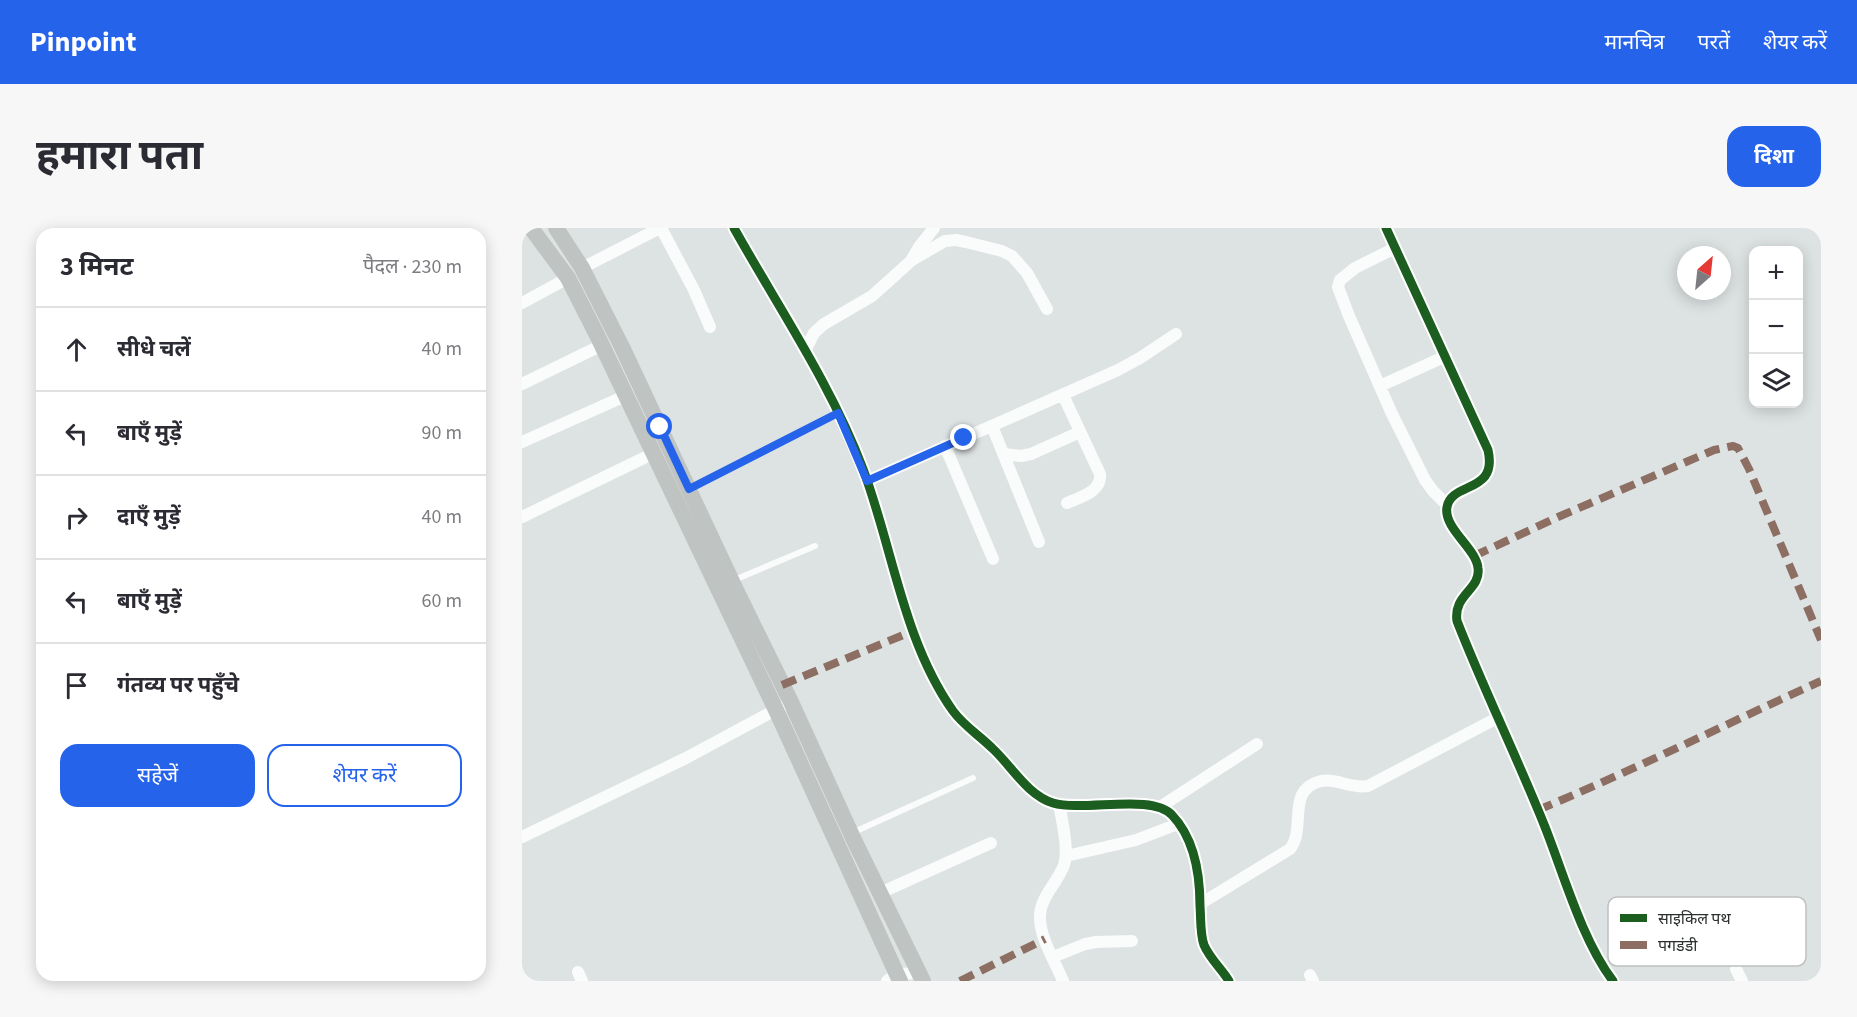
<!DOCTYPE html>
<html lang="hi">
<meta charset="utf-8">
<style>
:root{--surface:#fff;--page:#f7f7f7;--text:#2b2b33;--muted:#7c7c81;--line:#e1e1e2;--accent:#2563eb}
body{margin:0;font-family:"Source Sans 3","Noto Sans Devanagari",sans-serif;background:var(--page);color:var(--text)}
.controls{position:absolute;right:18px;top:18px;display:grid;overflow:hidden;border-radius:12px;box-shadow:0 3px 15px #0003}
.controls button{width:54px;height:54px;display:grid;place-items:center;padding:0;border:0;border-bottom:2px solid var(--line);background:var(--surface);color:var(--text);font:30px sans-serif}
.compass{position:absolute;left:1155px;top:18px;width:54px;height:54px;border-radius:50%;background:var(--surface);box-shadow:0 3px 15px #0003;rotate:27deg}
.stop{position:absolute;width:18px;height:18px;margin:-14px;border:4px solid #2563eb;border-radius:50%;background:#fff}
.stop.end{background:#2563eb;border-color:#fff;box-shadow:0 2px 6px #0008}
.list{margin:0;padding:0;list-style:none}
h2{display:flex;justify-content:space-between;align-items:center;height:78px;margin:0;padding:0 24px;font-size:26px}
h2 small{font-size:20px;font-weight:400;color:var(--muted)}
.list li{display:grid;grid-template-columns:39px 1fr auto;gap:18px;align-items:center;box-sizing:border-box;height:84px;padding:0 24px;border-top:2px solid var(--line)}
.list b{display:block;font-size:22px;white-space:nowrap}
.list em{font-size:20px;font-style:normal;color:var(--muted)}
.actions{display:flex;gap:12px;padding:18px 24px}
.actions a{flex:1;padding:14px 0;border:2px solid var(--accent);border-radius:18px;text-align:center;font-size:21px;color:var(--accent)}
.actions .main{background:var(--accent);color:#fff}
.icon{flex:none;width:33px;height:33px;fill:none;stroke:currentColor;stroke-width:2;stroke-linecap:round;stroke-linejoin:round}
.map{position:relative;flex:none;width:1299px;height:753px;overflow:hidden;border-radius:18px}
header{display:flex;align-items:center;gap:36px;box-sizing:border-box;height:84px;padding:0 30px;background:var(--accent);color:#fff}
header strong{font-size:28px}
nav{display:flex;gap:33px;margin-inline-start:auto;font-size:21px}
.intro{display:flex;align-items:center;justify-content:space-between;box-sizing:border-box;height:144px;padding:0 36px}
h1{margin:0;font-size:42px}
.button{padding:15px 27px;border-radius:18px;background:var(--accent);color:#fff;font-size:21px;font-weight:700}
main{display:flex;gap:36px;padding:0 36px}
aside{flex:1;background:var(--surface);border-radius:18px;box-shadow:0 3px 15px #0003}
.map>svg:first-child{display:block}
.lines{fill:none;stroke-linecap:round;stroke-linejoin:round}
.lane{stroke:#fafbfb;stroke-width:6}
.street{stroke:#fafbfb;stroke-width:12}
.secondary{stroke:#bfc3c2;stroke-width:16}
.quiet{stroke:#8d6e63;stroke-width:8;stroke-dasharray:15 8;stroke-linecap:butt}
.cycleway-casing{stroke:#fff;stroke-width:13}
.cycleway{stroke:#1b5e20;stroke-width:9}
.route{stroke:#2563eb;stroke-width:8}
.key{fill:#fff;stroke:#bfc1c0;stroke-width:1.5}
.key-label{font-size:16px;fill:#2b2f2e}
</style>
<header>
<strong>Pinpoint</strong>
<nav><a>मानचित्र</a><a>परतें</a><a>शेयर करें</a></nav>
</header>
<div class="intro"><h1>हमारा पता</h1><a class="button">दिशा</a></div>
<main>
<aside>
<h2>3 मिनट<small>पैदल · 230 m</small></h2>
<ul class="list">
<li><svg class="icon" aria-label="ahead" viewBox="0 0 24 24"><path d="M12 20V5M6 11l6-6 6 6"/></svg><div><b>सीधे चलें</b></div><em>40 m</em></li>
<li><svg class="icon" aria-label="left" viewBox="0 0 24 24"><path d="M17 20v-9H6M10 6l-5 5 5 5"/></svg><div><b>बाएँ मुड़ें</b></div><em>90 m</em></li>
<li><svg class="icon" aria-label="right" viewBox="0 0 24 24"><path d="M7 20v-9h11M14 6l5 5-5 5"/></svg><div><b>दाएँ मुड़ें</b></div><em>40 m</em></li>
<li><svg class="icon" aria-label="left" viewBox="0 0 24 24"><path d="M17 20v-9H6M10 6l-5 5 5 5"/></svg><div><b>बाएँ मुड़ें</b></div><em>60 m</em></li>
<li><svg class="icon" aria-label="arrive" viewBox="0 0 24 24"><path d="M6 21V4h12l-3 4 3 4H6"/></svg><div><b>गंतव्य पर पहुँचे</b></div></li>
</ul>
<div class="actions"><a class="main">सहेजें</a><a>शेयर करें</a></div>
</aside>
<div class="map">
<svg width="1299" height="753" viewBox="0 0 1299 753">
<rect width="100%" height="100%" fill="#dde2e2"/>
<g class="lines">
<path class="lane" d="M167,261l149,-76
M210,353l83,-35
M330,605l121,-55"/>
<path class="street" d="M139,0l33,62 16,37
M212,0c44,79 97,156 129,241 30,80 40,171 90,242 11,15 26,24 39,37 19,17 35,47 61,55 31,9 99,-10 119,12 23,24 28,60 28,91 1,13 0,28 4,39 6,14 18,24 25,36
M864,0l102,222c10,44 -36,31 -41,57 -4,21 29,41 31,61 3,22 -25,26 -21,53 27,69 60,136 88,206 19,48 37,113 68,154
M873,20l-40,20 -15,12 -2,7 11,29 43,98 33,66 8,11 14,14
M390,31l7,-12 15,-19
M60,40l78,-40
M0,75l46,-25
M283,123l9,-18 10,-9 48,-28 40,-36 33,-19 11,-1 10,2 36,9 10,5 15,17 20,36
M0,156l80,-39
M858,158l66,-30
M541,167l37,79c2,18 -20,23 -33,29
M470,198l47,116
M0,214l103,-46
M423,218l48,113
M482,226l17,2 10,-2 49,-22
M345,253l251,-111 22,-12 36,-24
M0,289l130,-63
M537,576c3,17 10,45 5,61 -6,17 -23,31 -24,50 -1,22 15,46 23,66
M638,579l97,-63
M0,609l164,-79 95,-51
M544,628l70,-16 42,-16
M358,665l111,-50
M678,676l90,-55c17,-22 -5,-59 31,-68 16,-3 30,8 47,5l131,-69
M531,729l32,-13 11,-2 36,-1
M1214,741l6,12
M56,744l4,9
M788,747l3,6
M365,753l10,-7 22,-1"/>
<path class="secondary" d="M9,0l37,50 30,59 178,373 124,271
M34,0l26,40 40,79 113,241 56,114 63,138 69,141"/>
<path class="quiet" d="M952,328l84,-39 156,-67 19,-4 5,2 11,21 72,171
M260,457l131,-54
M1016,582c96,-40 188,-86 283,-129
M438,753l85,-42"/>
<g class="cycleway-casing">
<path id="cycleway" d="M212,0c44,79 97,156 129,241 30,80 40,171 90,242 11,15 26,24 39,37 19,17 35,47 61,55 31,9 99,-10 119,12 23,24 28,60 28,91 1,13 0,28 4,39 6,14 18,24 25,36
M864,0l102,222c10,44 -36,31 -41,57 -4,21 29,41 31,61 3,22 -25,26 -21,53 27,69 60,136 88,206 19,48 37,113 68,154"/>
</g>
<use href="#cycleway" class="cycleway"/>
</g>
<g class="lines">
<path class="route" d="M138,199l29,62 149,-76 29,68 97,-43"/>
</g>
<rect x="1086" y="669" width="198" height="69" rx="9" class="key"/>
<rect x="1098" y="686" width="27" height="8" fill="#1b5e20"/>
<rect x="1098" y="713" width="27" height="8" fill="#8d6e63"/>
<g class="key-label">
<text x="1136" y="696">साइकिल पथ</text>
<text x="1136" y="723">पगडंडी</text>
</g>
</svg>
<div class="controls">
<button>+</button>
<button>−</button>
<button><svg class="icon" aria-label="layers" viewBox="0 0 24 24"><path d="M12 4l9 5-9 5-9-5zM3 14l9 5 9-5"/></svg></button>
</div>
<svg class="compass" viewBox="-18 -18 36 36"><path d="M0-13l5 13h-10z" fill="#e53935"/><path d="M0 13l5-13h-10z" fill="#7c7c81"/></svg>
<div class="stop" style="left:138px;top:199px"></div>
<div class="stop end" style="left:442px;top:210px"></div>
</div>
</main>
